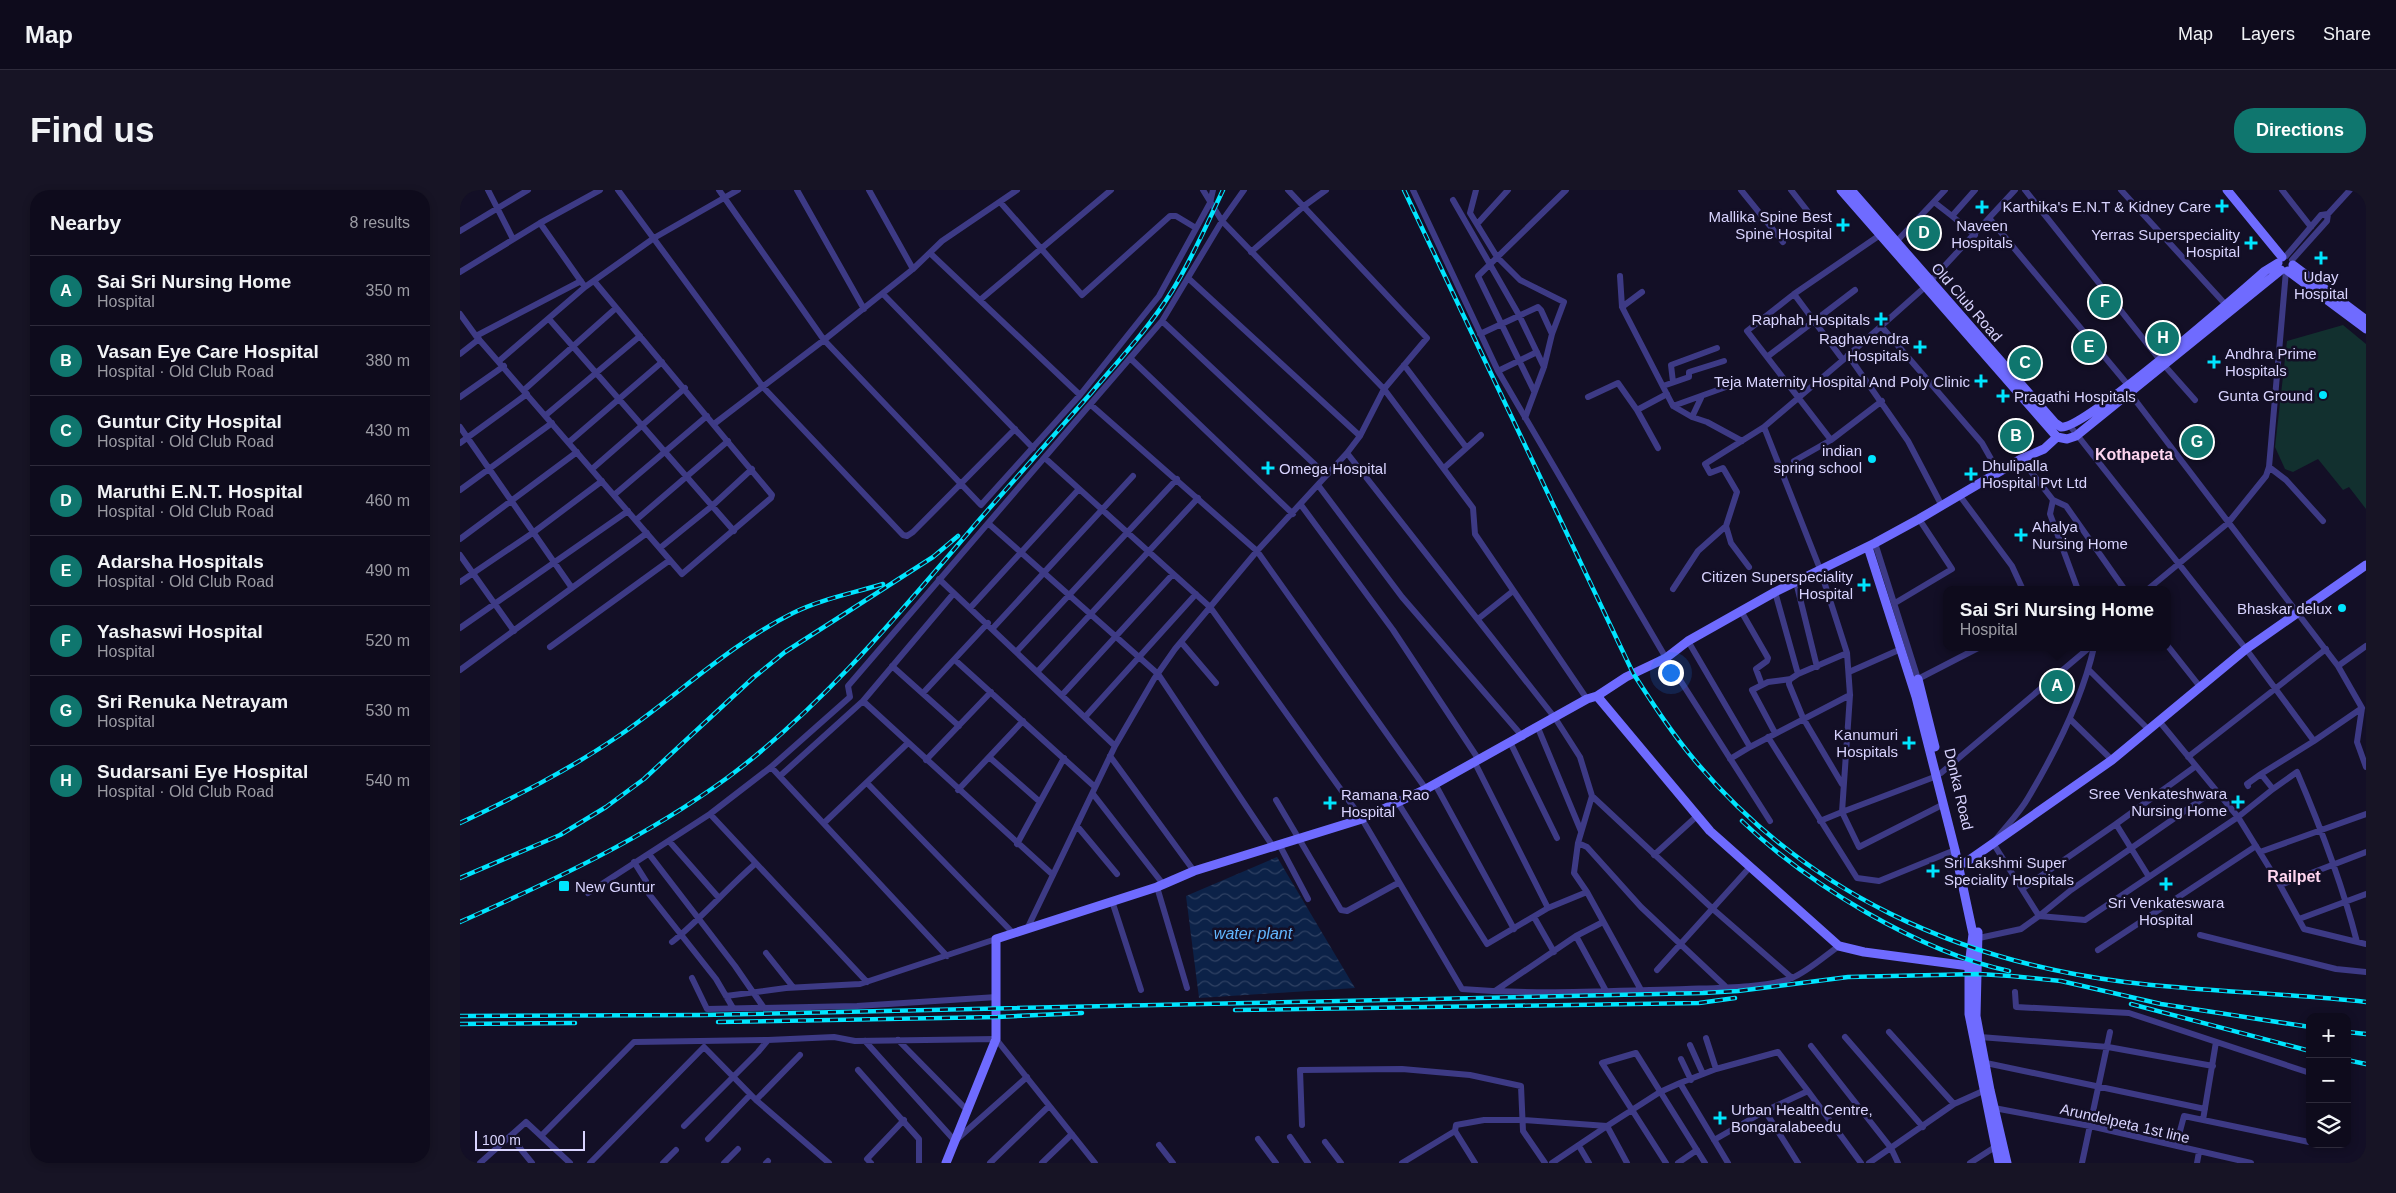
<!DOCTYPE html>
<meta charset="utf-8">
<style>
:root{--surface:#0e0b1c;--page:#171425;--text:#f1f3f6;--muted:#9b9ba3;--line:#2e2b3b;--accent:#0f766e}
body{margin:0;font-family:Helvetica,sans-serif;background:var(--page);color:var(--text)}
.controls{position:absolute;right:15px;bottom:15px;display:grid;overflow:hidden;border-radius:10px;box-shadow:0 2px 8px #0003}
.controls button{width:45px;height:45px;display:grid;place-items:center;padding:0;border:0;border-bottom:1px solid var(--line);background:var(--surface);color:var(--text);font:25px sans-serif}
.scale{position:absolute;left:15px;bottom:12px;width:110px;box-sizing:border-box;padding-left:5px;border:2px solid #d9d4ff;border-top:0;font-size:14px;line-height:18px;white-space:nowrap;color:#d9d4ff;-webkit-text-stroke:4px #130f26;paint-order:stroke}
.you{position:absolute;left:1210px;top:482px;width:18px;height:18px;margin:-12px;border:4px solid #fff;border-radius:50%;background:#1a73e8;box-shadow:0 0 0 8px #1a73e833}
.badge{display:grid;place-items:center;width:32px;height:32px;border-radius:50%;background:var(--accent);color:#fff;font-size:16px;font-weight:700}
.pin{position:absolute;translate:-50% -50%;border:2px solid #fff;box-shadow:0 1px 5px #0006}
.popup{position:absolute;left:1483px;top:396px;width:228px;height:65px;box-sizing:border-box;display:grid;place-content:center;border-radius:10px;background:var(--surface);filter:drop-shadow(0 1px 4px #0005);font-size:16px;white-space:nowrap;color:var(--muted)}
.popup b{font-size:19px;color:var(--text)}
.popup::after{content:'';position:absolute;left:50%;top:100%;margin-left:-10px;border:10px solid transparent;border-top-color:var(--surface)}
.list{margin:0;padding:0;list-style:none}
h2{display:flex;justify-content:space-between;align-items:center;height:65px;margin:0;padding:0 20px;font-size:21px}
h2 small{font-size:16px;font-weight:400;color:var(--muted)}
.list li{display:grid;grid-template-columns:32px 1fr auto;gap:15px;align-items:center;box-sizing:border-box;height:70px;padding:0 20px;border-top:1px solid var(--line)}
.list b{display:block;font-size:19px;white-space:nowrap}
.list p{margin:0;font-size:16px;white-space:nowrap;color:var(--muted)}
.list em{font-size:16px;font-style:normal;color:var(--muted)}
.icon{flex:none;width:28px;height:28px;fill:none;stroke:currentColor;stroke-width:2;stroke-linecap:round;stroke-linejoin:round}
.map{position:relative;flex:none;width:1906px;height:973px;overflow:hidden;border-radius:20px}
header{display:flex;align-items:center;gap:30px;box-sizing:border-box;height:70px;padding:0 25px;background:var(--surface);border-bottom:1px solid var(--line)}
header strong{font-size:24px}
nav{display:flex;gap:28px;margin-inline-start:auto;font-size:18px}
.intro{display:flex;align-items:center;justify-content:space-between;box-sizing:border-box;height:120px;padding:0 30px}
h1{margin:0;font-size:35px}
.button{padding:12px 22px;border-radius:20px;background:var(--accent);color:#fff;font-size:18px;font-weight:700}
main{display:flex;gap:30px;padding:0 30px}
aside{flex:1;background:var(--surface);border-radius:20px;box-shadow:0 2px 8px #0003}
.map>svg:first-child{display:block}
.grass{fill:#12302f}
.water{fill:url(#water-waves)}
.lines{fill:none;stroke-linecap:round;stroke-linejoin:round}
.street{stroke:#3d3a85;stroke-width:6}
.secondary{stroke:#6f6bff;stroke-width:9}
.rail-casing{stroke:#00e5ff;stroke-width:4.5}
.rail{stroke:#130f26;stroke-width:2.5;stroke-dasharray:8;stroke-linecap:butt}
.poi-dot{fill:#00e5ff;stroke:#130f26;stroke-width:2}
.labels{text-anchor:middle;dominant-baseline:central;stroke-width:5;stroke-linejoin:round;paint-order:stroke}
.poi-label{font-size:15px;fill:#d9d4ff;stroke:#130f26;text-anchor:end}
.street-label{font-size:15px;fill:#d9d4ff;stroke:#130f26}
.neighbourhood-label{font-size:16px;font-weight:bold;fill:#ffd6f0;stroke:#130f26}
.water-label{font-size:16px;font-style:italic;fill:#62b6ff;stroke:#130f26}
</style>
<header>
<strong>Map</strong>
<nav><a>Map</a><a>Layers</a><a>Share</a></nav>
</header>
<div class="intro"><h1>Find us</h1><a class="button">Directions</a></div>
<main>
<aside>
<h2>Nearby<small>8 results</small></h2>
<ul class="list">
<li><span class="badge">A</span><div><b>Sai Sri Nursing Home</b><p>Hospital</p></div><em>350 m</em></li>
<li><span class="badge">B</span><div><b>Vasan Eye Care Hospital</b><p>Hospital · Old Club Road</p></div><em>380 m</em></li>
<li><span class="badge">C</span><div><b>Guntur City Hospital</b><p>Hospital · Old Club Road</p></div><em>430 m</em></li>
<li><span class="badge">D</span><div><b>Maruthi E.N.T. Hospital</b><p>Hospital · Old Club Road</p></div><em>460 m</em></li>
<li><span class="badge">E</span><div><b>Adarsha Hospitals</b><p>Hospital · Old Club Road</p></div><em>490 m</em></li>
<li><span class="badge">F</span><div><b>Yashaswi Hospital</b><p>Hospital</p></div><em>520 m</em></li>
<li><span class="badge">G</span><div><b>Sri Renuka Netrayam</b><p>Hospital</p></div><em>530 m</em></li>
<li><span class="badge">H</span><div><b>Sudarsani Eye Hospital</b><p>Hospital · Old Club Road</p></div><em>540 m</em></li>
</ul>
</aside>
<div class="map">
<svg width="1906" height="973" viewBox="0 0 1906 973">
<defs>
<pattern id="water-waves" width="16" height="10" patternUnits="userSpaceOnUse" patternTransform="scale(1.25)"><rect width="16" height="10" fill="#0c2248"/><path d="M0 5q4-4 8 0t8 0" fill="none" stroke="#2f4163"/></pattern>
</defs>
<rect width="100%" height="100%" fill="#130f26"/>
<path class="grass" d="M1883,135l23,19v165l-17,-22 -6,3 -25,-31 -25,13 -8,-3 -10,-22 12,-106z"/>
<path class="water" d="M817,667l78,131 -156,10 -13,-102z"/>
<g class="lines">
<path class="street" d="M28,0l25,49
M158,0l145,197 140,148 4,1 6,-4 102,-103
M259,0l105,150 157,165 99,-110 79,-99 51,-93 3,-13
M337,0l67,119
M743,0l19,31 162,168 89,119 2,26 112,165
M953,0l85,181 168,287 104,163
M1016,0l-6,23 27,44 23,23 44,22 -12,32 -8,33 -19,51
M1281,0l42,52
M1331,0l18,23
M1515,0l-23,26 23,19
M1565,0l139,175 31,35
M1661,0l105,115
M1822,0l29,37
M993,10l66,115 25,52
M540,12l82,93 88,-79h6l20,12
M1474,12l18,14
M1529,28l26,-28
M80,33l60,-33
M1018,33l30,-33
M0,41l68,-41
M1436,52l49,-52
M791,62l53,-46 22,-16
M470,63l150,142
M1826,66l35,-41 7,-1
M1832,70l35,-39 1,-7 22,-24
M453,79l29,-28 75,-51
M0,82l80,-49 45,64
M1160,86l2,31 51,99 19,11 15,5 35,19
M728,88l172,158
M423,104l150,154
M1334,104l49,66
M520,110l131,-110
M1162,117l20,-15
M0,124l16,22 206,238 89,-76 1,-3 -178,-214
M89,129l185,212
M702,131l164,154
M1421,136l101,117 17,30
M1020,144l58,-27 3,3 11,24
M16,146l105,-55
M0,164l19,-15
M1388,165l60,86 34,65
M1307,167l88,-67
M671,169l162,155
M39,171l86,-74 69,-49 84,-48
M944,175l62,82
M1038,181l39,-19
M1213,192l-2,-17 46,-17
M1203,196l26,-9v-5l35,-11
M64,200l92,-82
M1074,201l-56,-115 88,-86
M1669,202l209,274 24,42 -5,34 9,25
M0,207l44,-31
M1128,207l30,-14 19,27 21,38
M631,215l166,146 169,238
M1213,216l64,-23
M1177,220l30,-16
M86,225l94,-79
M1232,227l9,-19
M254,234l110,-84 89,-71 -44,-79
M1610,236l176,223 68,92 48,-33
M0,237l112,161
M1304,237l56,142 27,84 3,42 -8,117 -22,9
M1371,250l-84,-109 47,-37 86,-59
M109,252l93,-80
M0,253l67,-49
M887,263l208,265 25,39 12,39 -14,47 -4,30 13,19 -39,16 -61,36 -89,-141
M586,269l164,148 152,212 100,170c74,6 150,2 224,0 27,-1 82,-1 106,-11 15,-6 34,-23 47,-32
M1561,269l32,41 13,6 59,84
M1334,271l37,-21 51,-39
M1809,277l17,13 37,41
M984,278l37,-33
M132,279l93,-81
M858,295l84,112 121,140
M0,300l92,-67
M154,305l93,-79
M1500,306l52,70 11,24
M1593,310l-3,14 28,76
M841,315l92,125 86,130
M176,330l92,-79
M529,334l169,150 116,174
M1266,336l5,17 18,24
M0,349l117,-87
M1415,353l43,136 62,-32
M200,358l52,-42 40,-37
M0,365l54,76
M479,389l176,167
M0,392l74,-50 68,-51
M1336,392l21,85
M1213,399l25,-38 28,-25 11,-34 -14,-24 -13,5 -5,-9 59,-37 79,-67 82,-73 64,-69 139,167
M1687,400l81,-67 38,-47 3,-9 17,-196
M1315,402l23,82 49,-21
M1435,413l57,-34 -33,-50
M511,417l108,-118
M1281,421l27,47 -1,3 -11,8 6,16
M1018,429l35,-28
M0,438l168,-117
M533,438l140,-152
M1228,451l62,106 -20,12
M721,452l35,41
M1707,455l34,43
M90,457l120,-87
M557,461l160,-172
M495,470l140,127
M432,476l67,60
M1878,476l28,-20
M0,480l187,-137
M1629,480l60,60
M578,481l160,-173
M1389,482l52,-23
M1338,484l-9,6v4l14,34 39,66
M463,503l65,-70
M602,505l111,-121
M403,511l190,174
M625,527l111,-123
M1610,529l42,41
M1699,531l79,96 -153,103 -46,-4 32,-26 144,-100
M1078,538l43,103
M1315,543l-23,-43 16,-8 23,-3
M1308,547l89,141 22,3 76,-31
M1854,551l-53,33 12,15 -35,28 42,68 24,44 62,15
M1051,554l46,94
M1290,557l100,-52
M650,566l84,115
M529,567l51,45
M1728,567l138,-108
M466,570l65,-68
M1015,573l73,145
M311,577l176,189
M1481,583l149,-126
M320,586l83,-75 91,-108
M1477,586l-95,36 17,35 85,-43
M407,593l147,151
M975,594l79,145
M1788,596l-1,-2 14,-10
M1813,599l24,-17c24,56 45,111 60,170
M498,600l65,-69
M633,604l70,90
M1132,606l122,114 78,68
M816,610l65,110 6,1 51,-28
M250,624l157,168
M364,633l84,-80
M617,636l40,48
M209,651l50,57
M1118,653l9,4 54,60 85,80
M557,654l47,-86
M820,656l28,53
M1800,662l106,-38
M189,664l86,112 29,42
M1194,665l43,-39
M174,672l12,19 -1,5 4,8 67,85 17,29
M1689,687l-33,-53 80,-58
M1820,695l86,-33
M697,697l30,101
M1562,699l94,-65
M1127,702l54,98
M128,703l122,-79 61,-47 79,-70 -2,-11 314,-365 60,-100 22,-31
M652,711l29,89
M1074,727l20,35
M1839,729l67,-25
M567,739l88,-183 39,-67 21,-30 82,-98 90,-98 13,-17 24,-47 43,-51 -139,-148
M1740,745l136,34 30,3
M1116,746l30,55
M1519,748l42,-9 18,-13 -46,-73c11,-15 26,-29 35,-45 28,-47 54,-98 66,-151
M212,752c30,-24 54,-53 83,-78
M1638,760l158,-104
M306,763l27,34
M1197,780l93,-103
M232,788l15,31 150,-3 140,-9
M1035,801l81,-55 27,-14
M1555,802l1,15 113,6 181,60
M266,806l60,-8 74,-4 136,-45
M1429,842l65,72
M1385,847l78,90
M1520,847l128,10 105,19
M1246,848l10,31
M438,850l70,71
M405,851l90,100 72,-64
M1230,855l13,29
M1351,856l80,102 7,15
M1221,869l10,21
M1526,873l219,46
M398,880l61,69v24
M296,910l44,-45
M1534,918l96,18 161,37
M1305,921l33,52
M1743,930l13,-78
M842,935l-2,-55 102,-1 68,6 51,11 2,45 22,32
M224,936l74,-74 10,-12 66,-3 21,4 141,-2 99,124
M50,946l22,27
M81,946l93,-94 134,-2
M830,947l18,26
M248,949l42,-44
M798,949l18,24
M1254,950l51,-29 43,-20 53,72
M865,952l16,21
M699,955l14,18
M1119,956l10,17
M1716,956l8,-30 125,26 1,-3
M20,973l46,-41 44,41
M130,973l114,-116 52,53 73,63
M203,973l13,-13
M264,973l14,-14
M306,973l2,-2
M411,973l-4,-4 37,-39
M530,973l59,-57
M582,973l30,-29
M942,973l53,-32
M1015,973l-20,-32 1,-6 28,-5h39l84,6 53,-34 20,-9
M1092,973l55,-37 20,37
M1206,973l-64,-100 34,-10 69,110
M1218,973l19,-13
M1268,973l-48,-80 36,-14 62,-17 30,39
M1409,973l85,-59 29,-13
M1510,973l25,-16
M1622,973l28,-131
M1737,973l2,-11"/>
<path class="secondary" d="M1381,0l216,247 10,2 9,-3 205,-166
M1391,0l204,233 6,4c22,4 179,-134 204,-156l13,-8
M1767,0l55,67
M1833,75l73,55
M1828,81l78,58
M1408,357l48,150 39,153 18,84 -4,32v48l30,149
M1458,489l17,68
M1137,506l113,135 129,115 25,6 105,14
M1505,673l147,-103 134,-111 120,-84
M1518,742l-2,84 14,74 17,73
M486,973l50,-124v-100l161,-52 37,-16 168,-52 64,-30 161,-90 10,-3 29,-19 40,-19 22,-17 87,-49 100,-49 44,-24 102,-60 23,-10 13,-12"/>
<g class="rail-casing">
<path id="rail" d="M944,0l229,483c20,31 40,62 64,90 110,130 261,198 428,219 80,10 161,11 241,20
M1282,631c65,63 178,131 267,150
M0,633c55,-26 109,-53 160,-88 58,-40 109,-90 173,-122 28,-14 61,-20 90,-29
M0,688l100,-43 46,-28 38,-28 109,-101 32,-26 148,-95 25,-21
M0,732c92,-41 185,-84 267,-144 95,-70 176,-169 253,-259 37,-42 74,-84 111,-126 28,-33 58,-65 81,-102 20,-32 35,-67 51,-101
M1671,814l179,47
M775,820l464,-7 36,-5
M0,826l243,-1 1000,-22 35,-2 110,-14 131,-3 32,2 50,5 100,23 149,23
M258,832l279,-5 85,-4
M0,834l115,-1
M1887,842l19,2
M1887,870l19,4"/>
</g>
<use href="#rail" class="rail"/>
</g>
<g class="poi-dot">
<path d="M1759.5 8.5h5v5h5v5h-5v5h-5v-5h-5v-5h5z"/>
<path d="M1519.5 9.5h5v5h5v5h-5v5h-5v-5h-5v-5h5z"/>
<path d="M1380.5 27.5h5v5h5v5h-5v5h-5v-5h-5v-5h5z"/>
<path d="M1788.5 45.5h5v5h5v5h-5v5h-5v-5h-5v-5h5z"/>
<path d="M1858.5 60.5h5v5h5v5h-5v5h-5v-5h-5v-5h5z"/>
<path d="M1418.5 121.5h5v5h5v5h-5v5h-5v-5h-5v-5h5z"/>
<path d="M1457.5 149.5h5v5h5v5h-5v5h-5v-5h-5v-5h5z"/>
<path d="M1751.5 164.5h5v5h5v5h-5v5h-5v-5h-5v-5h5z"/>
<path d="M1518.5 183.5h5v5h5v5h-5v5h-5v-5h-5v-5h5z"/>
<circle cx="1863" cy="205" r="5"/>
<path d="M1540.5 198.5h5v5h5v5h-5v5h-5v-5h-5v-5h5z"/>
<circle cx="1412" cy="269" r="5"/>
<path d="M805.5 270.5h5v5h5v5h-5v5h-5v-5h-5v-5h5z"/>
<path d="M1508.5 276.5h5v5h5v5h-5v5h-5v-5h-5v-5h5z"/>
<path d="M1558.5 337.5h5v5h5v5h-5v5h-5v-5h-5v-5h5z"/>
<path d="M1401.5 387.5h5v5h5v5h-5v5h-5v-5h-5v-5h5z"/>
<circle cx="1882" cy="418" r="5"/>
<path d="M1446.5 545.5h5v5h5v5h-5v5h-5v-5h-5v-5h5z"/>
<path d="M1775.5 604.5h5v5h5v5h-5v5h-5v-5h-5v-5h5z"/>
<path d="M867.5 605.5h5v5h5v5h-5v5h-5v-5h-5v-5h5z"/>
<path d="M1470.5 673.5h5v5h5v5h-5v5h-5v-5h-5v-5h5z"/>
<path d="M1703.5 686.5h5v5h5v5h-5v5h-5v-5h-5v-5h5z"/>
<rect x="98" y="690" width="12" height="12" rx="2.5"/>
<path d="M1257.5 920.5h5v5h5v5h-5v5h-5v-5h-5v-5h5z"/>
</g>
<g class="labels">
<g class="poi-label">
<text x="1751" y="16">Karthika's E.N.T &amp; Kidney Care</text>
<text x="1372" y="26">Mallika Spine Best<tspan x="1372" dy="17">Spine Hospital</tspan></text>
<text x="1522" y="35" text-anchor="middle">Naveen<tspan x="1522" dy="17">Hospitals</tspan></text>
<text x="1780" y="44">Yerras Superspeciality<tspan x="1780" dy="17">Hospital</tspan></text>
<text x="1861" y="86" text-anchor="middle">Uday<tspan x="1861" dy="17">Hospital</tspan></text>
<text x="1410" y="129">Raphah Hospitals</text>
<text x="1449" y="148">Raghavendra<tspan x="1449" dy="17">Hospitals</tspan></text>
<text x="1765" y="163" text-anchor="start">Andhra Prime<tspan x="1765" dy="17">Hospitals</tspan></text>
<text x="1510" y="191">Teja Maternity Hospital And Poly Clinic</text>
<text x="1853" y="205">Gunta Ground</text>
<text x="1554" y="206" text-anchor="start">Pragathi Hospitals</text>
<text x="1402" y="260">indian<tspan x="1402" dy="17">spring school</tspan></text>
<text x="1522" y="275" text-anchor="start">Dhulipalla<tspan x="1522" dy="17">Hospital Pvt Ltd</tspan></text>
<text x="819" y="278" text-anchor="start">Omega Hospital</text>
<text x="1572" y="336" text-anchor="start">Ahalya<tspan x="1572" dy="17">Nursing Home</tspan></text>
<text x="1393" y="386">Citizen Superspeciality<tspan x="1393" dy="17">Hospital</tspan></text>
<text x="1872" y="418">Bhaskar delux</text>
<text x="1438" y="544">Kanumuri<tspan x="1438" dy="17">Hospitals</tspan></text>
<text x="1767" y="603">Sree Venkateshwara<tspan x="1767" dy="17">Nursing Home</tspan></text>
<text x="881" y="604" text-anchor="start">Ramana Rao<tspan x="881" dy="17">Hospital</tspan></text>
<text x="1484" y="672" text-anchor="start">Sri Lakshmi Super<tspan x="1484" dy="17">Speciality Hospitals</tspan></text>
<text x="115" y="696" text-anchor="start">New Guntur</text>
<text x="1706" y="712" text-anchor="middle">Sri Venkateswara<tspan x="1706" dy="17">Hospital</tspan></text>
<text x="1271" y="919" text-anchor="start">Urban Health Centre,<tspan x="1271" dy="17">Bongaralabeedu</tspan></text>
</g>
<g class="street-label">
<text transform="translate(1507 112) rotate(49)">Old Club Road</text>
<text transform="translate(1499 599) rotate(77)">Donka Road</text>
<text transform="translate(1665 933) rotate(13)">Arundelpeta 1st line</text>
</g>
<g class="neighbourhood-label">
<text x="1674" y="264">Kothapeta</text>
<text x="1834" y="686">Railpet</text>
</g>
<g class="water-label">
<text x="793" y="743">water plant</text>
</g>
</g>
</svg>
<div class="controls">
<button>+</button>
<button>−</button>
<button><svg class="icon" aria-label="layers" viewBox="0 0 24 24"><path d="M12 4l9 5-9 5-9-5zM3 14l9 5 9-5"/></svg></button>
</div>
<div class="scale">100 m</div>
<div class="you"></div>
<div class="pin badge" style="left:1597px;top:496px">A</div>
<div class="popup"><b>Sai Sri Nursing Home</b>Hospital</div>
<div class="pin badge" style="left:1556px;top:246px">B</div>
<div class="pin badge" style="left:1565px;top:173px">C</div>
<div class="pin badge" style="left:1464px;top:43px">D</div>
<div class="pin badge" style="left:1629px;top:157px">E</div>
<div class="pin badge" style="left:1645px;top:112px">F</div>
<div class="pin badge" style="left:1737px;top:252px">G</div>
<div class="pin badge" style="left:1703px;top:148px">H</div>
</div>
</main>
